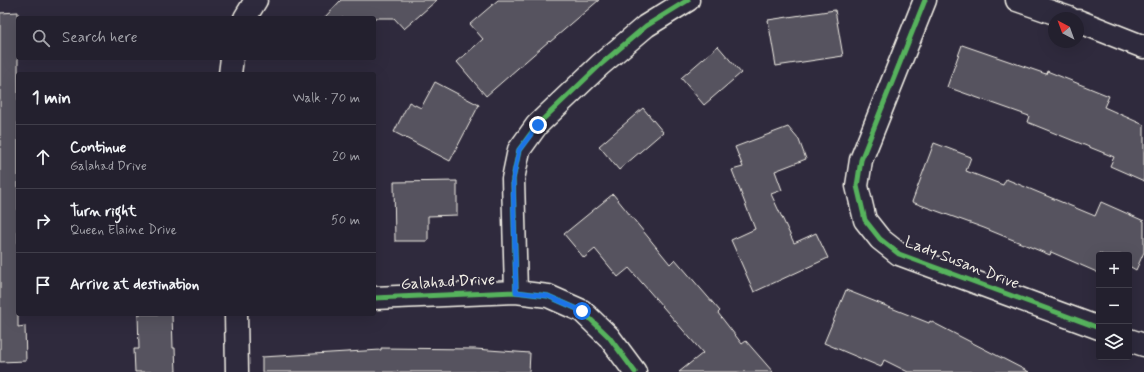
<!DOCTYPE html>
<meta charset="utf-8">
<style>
:root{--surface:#23202e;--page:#2b2836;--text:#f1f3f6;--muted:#a3a3aa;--line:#403e4a}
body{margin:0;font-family:Mynerve,sans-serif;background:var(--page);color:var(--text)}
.controls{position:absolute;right:12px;bottom:12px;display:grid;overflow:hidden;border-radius:4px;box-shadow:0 4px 16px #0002}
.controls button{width:36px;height:36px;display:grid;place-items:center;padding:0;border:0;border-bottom:1px solid var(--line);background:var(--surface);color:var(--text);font:20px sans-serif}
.compass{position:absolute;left:1048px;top:12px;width:36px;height:36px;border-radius:50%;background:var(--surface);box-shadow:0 4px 16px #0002;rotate:319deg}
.stop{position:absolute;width:12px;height:12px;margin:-9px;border:3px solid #1a73e8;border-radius:50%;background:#fff}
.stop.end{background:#1a73e8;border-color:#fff;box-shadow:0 1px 4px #0008}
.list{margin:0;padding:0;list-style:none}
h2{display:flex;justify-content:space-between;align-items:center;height:52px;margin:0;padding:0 16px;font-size:17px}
h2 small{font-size:13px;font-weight:400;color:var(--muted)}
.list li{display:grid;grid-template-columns:26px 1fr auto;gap:12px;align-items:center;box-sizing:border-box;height:64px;padding:0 16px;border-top:1px solid var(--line)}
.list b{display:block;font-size:15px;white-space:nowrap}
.list p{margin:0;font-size:13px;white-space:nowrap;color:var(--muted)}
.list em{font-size:13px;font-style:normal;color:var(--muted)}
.icon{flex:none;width:22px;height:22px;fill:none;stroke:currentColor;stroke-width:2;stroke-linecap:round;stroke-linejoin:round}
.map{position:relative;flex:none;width:1144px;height:372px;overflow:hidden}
.search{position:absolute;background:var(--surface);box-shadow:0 4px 16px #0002;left:16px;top:16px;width:360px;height:44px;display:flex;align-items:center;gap:10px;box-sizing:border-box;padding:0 14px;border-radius:4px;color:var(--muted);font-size:15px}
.panel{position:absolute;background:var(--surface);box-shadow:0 4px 16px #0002;left:16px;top:72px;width:360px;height:244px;border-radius:4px}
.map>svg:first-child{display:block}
.building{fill:#56525f;stroke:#f4f1e8}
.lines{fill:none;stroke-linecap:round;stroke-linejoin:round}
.minor-casing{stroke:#f4f1e8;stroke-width:25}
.minor{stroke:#2f2a3d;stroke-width:22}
.cycleway-casing{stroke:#2f2a3d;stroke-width:8}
.cycleway{stroke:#56b35d;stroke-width:5}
.route{stroke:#1a73e8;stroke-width:5}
.labels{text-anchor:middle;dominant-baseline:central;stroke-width:4;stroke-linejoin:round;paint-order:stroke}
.street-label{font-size:16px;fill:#f4f1e8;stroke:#2f2a3d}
</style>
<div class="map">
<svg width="1144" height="372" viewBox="0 0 1144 372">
<rect width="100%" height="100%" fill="#2f2a3d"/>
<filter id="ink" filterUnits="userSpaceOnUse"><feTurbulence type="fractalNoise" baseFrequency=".025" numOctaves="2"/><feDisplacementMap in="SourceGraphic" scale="8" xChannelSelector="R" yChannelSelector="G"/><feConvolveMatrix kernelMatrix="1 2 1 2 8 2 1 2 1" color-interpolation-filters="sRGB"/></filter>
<g filter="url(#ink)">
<path class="building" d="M341,0h96l-33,29 -10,-11h-70z
M498,0h101l-49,42 -1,-1 -63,55 -29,-34 26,-23 -13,-15z
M835,10l8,46 -67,10 -8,-46z
M18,12v315l7,-1 1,35 -26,1v-349z
M962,45l84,29 1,-3 62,25 -5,11 40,18v56l-34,-15 4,-9 -87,-35 2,-6 -82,-29z
M718,46l23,27 -37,32 -23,-27z
M435,82l44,23 -29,56 -56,-29 15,-30 12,6z
M643,108l20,24 -44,38 -20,-24z
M788,127l11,13 7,19 -31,12 7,19 -11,4 23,49 22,-10 12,25 -74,34 -23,-52 24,-11 -23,-59 11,-3 -8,-20z
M934,143l37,14 -5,14 37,14 3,-6 89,37 6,-14 43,19v31l-8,18 -7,-4v-11h-26l-4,-2v20l-48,-21 -1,3 -66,-27 -72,-26z
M457,181v34l-29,1v25h-33l-1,-59z
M613,194l57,70 5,-5 45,52 -2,2 24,31 4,-3 27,31h-94l24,-19 -74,-85 -11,9 -23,-28 -11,9 -20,-24z
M846,290l83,33 1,-2 99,51h-121l-24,-12 -3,7 -57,-24z
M138,314h34l1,34h2l1,24h-41l-1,-23h5z
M381,348l94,1 55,4 -1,19h-267v-15l119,-7z"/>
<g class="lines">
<g class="minor-casing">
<path id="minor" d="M925,0l-64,160 -4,26 8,34 15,19 19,15 200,74
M1017,0l52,18
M245,18l11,-18
M1078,21l66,26
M230,74l2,-16
M516,292l-3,-113 6,-29 18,-25 63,-60 46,-39 42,-26
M374,298l142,-6 32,4 34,15 27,26 26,35
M236,314l1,58
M1129,340l15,5"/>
</g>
<use href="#minor" class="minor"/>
<g class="cycleway-casing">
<path id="cycleway" d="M925,0l-64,160 -4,26 8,34 15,19 19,15 200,74
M516,292l-3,-113 6,-29 18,-25 63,-60 46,-39 42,-26
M374,298l142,-6 32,4 34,15 27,26 26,35"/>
</g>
<use href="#cycleway" class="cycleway"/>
</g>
</g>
<g class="lines" filter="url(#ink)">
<path class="route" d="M538,125l-19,25 -6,29 3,113 32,4 34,15"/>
</g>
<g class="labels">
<g class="street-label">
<text transform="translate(962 263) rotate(21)">Lady Susan Drive</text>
<text transform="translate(448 282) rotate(-3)">Galahad Drive</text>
</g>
</g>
</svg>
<div class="controls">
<button>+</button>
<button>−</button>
<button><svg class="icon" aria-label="layers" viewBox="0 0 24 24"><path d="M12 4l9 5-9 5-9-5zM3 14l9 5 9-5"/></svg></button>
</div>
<svg class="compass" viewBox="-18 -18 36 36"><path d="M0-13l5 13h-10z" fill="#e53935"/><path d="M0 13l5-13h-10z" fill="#a3a3aa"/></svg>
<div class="stop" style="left:582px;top:311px"></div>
<div class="stop end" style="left:538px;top:125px"></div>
<div class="search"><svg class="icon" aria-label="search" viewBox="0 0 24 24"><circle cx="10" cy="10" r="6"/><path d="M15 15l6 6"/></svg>Search here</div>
<section class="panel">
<h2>1 min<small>Walk · 70 m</small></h2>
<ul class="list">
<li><svg class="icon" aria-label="ahead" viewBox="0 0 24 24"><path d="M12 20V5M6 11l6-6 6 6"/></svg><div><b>Continue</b><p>Galahad Drive</p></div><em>20 m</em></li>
<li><svg class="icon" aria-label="right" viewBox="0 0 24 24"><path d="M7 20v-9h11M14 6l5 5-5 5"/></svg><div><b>Turn right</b><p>Queen Elaine Drive</p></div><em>50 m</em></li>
<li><svg class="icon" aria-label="arrive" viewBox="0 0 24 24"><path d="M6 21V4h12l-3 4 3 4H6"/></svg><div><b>Arrive at destination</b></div></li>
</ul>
</section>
</div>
